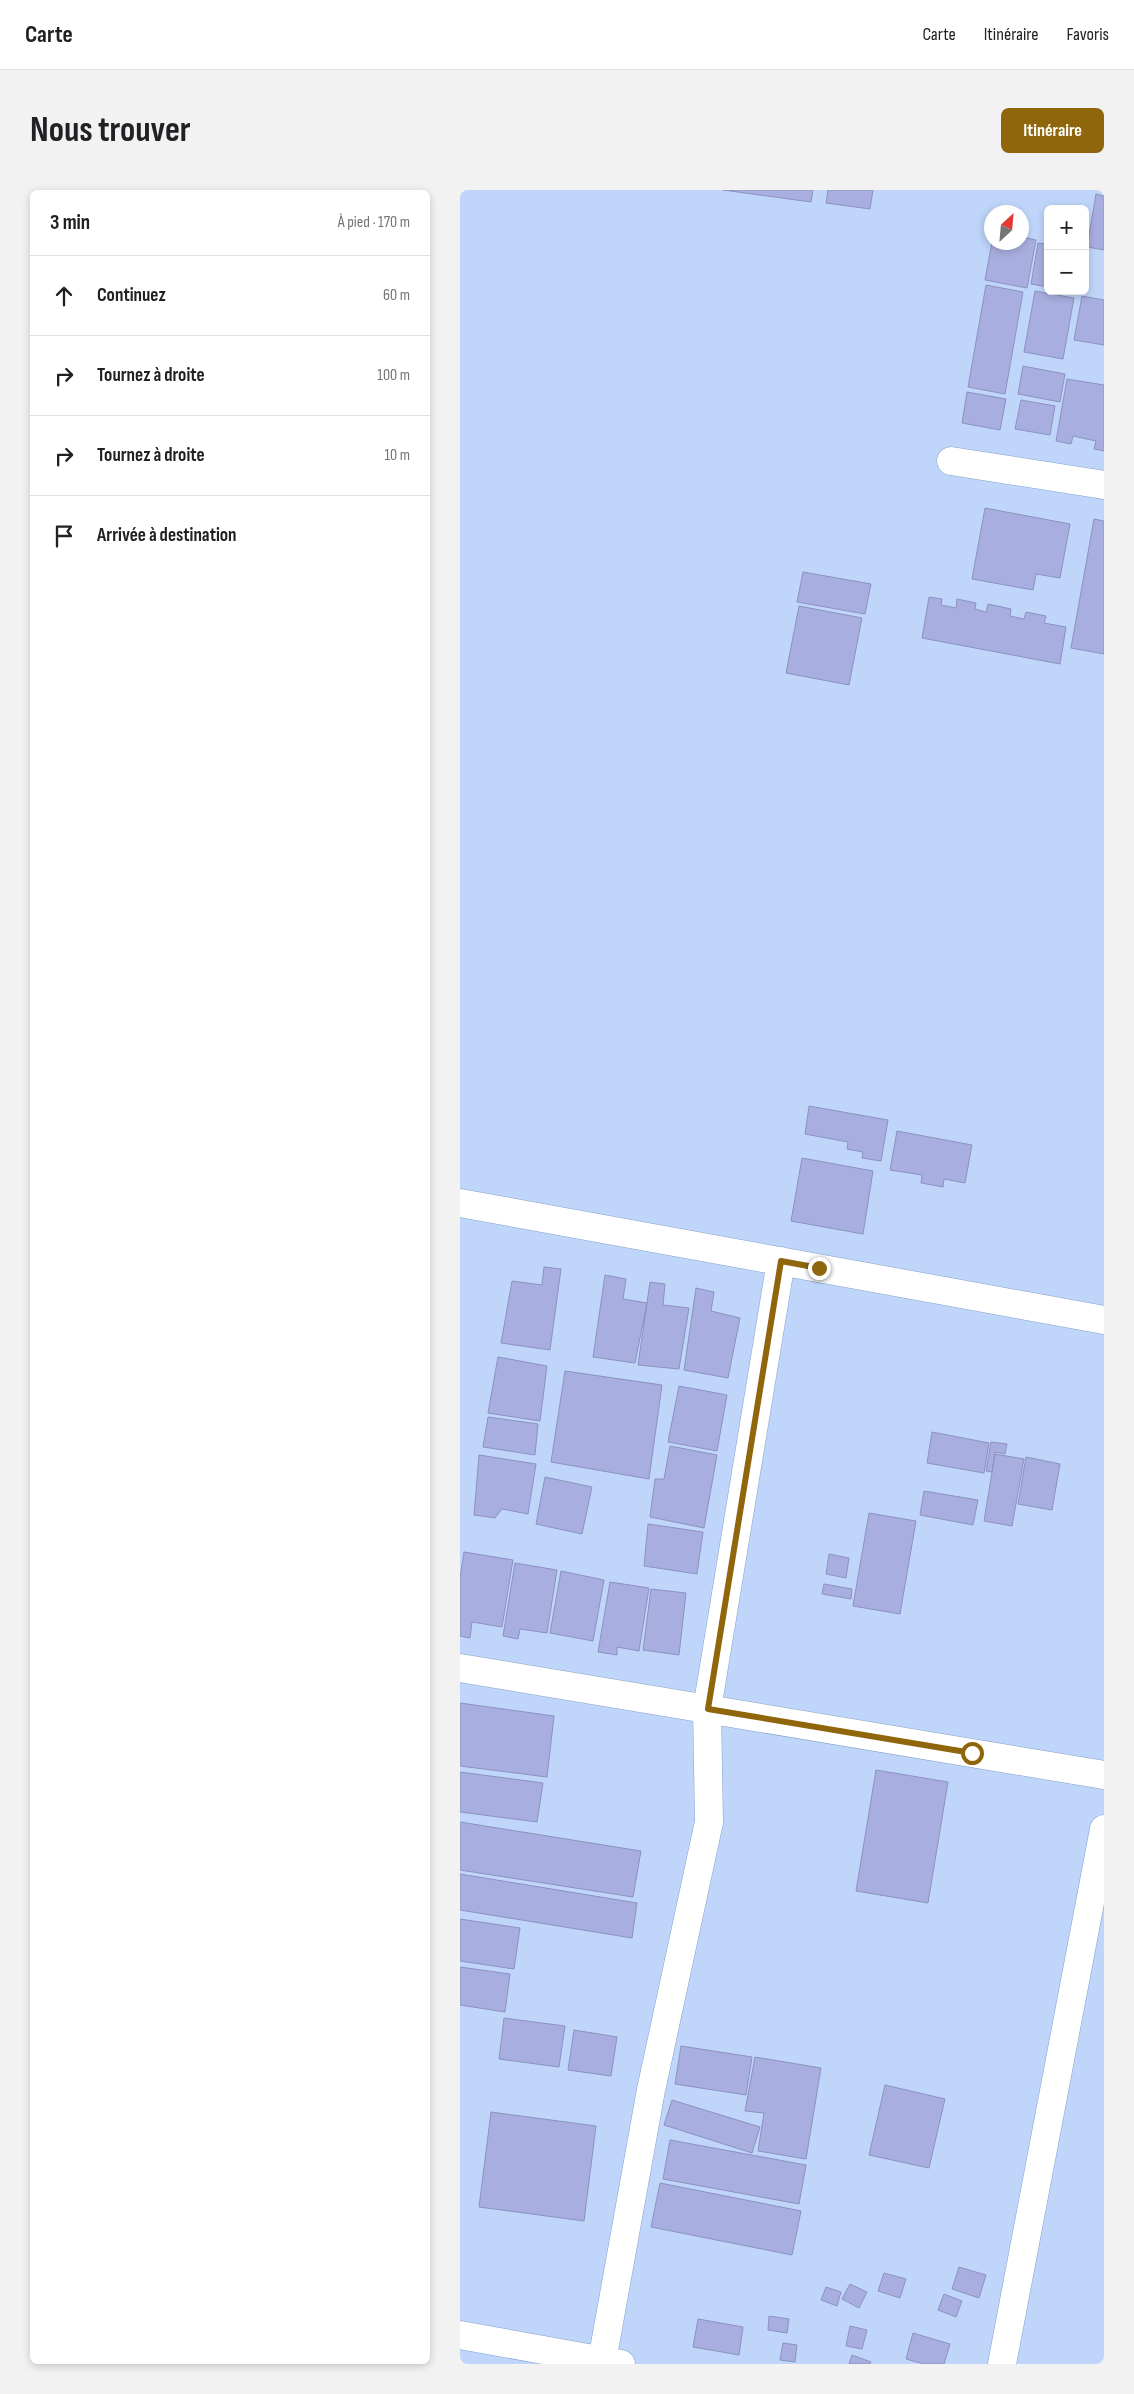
<!DOCTYPE html>
<html lang="fr">
<meta charset="utf-8">
<style>
:root{--surface:#fff;--page:#f2f2f2;--text:#202124;--muted:#757577;--line:#e0e0e0;--accent:#90660d}
body{margin:0;font-family:"Sofia Sans Condensed",sans-serif;background:var(--page);color:var(--text)}
.controls{position:absolute;right:15px;top:15px;display:grid;overflow:hidden;border-radius:8px;box-shadow:0 2px 8px #0003}
.controls button{width:45px;height:45px;display:grid;place-items:center;padding:0;border:0;border-bottom:1px solid var(--line);background:var(--surface);color:var(--text);font:25px sans-serif}
.compass{position:absolute;left:524px;top:15px;width:45px;height:45px;border-radius:50%;background:var(--surface);box-shadow:0 2px 8px #0003;rotate:26deg}
.stop{position:absolute;width:15px;height:15px;margin:-11px;border:4px solid #90660d;border-radius:50%;background:#fff}
.stop.end{background:#90660d;border-color:#fff;box-shadow:0 1px 5px #0008}
.list{margin:0;padding:0;list-style:none}
h2{display:flex;justify-content:space-between;align-items:center;height:65px;margin:0;padding:0 20px;font-size:21px}
h2 small{font-size:16px;font-weight:400;color:var(--muted)}
.list li{display:grid;grid-template-columns:32px 1fr auto;gap:15px;align-items:center;box-sizing:border-box;height:80px;padding:0 20px;border-top:1px solid var(--line)}
.list b{display:block;font-size:19px;white-space:nowrap}
.list em{font-size:16px;font-style:normal;color:var(--muted)}
.icon{flex:none;width:28px;height:28px;fill:none;stroke:currentColor;stroke-width:2;stroke-linecap:round;stroke-linejoin:round}
.map{position:relative;flex:none;width:644px;height:2174px;overflow:hidden;border-radius:8px}
header{display:flex;align-items:center;gap:30px;box-sizing:border-box;height:70px;padding:0 25px;background:var(--surface);border-bottom:1px solid var(--line)}
header strong{font-size:24px}
nav{display:flex;gap:28px;margin-inline-start:auto;font-size:18px}
.intro{display:flex;align-items:center;justify-content:space-between;box-sizing:border-box;height:120px;padding:0 30px}
h1{margin:0;font-size:35px}
.button{padding:12px 22px;border-radius:8px;background:var(--accent);color:#fff;font-size:18px;font-weight:700}
main{display:flex;gap:30px;padding:0 30px}
aside{flex:1;background:var(--surface);border-radius:8px;box-shadow:0 2px 8px #0003}
.map>svg:first-child{display:block}
.building{fill:#a8aedf;stroke:#8c91c0}
.lines{fill:none;stroke-linecap:round;stroke-linejoin:round}
.minor-casing{stroke:#85a0cb;stroke-width:29}
.minor{stroke:#fff;stroke-width:28}
.route{stroke:#90660d;stroke-width:6}
</style>
<header>
<strong>Carte</strong>
<nav><a>Carte</a><a>Itinéraire</a><a>Favoris</a></nav>
</header>
<div class="intro"><h1>Nous trouver</h1><a class="button">Itinéraire</a></div>
<main>
<aside>
<h2>3 min<small>À pied · 170 m</small></h2>
<ul class="list">
<li><svg class="icon" aria-label="ahead" viewBox="0 0 24 24"><path d="M12 20V5M6 11l6-6 6 6"/></svg><div><b>Continuez</b></div><em>60 m</em></li>
<li><svg class="icon" aria-label="right" viewBox="0 0 24 24"><path d="M7 20v-9h11M14 6l5 5-5 5"/></svg><div><b>Tournez à droite</b></div><em>100 m</em></li>
<li><svg class="icon" aria-label="right" viewBox="0 0 24 24"><path d="M7 20v-9h11M14 6l5 5-5 5"/></svg><div><b>Tournez à droite</b></div><em>10 m</em></li>
<li><svg class="icon" aria-label="arrive" viewBox="0 0 24 24"><path d="M6 21V4h12l-3 4 3 4H6"/></svg><div><b>Arrivée à destination</b></div></li>
</ul>
</aside>
<div class="map">
<svg width="644" height="2174" viewBox="0 0 644 2174">
<rect width="100%" height="100%" fill="#bfd6fa"/>
<path class="building" d="M263,0h90l-2,12z
M368,0h45l-3,19 -44,-6z
M636,4l8,2v54l-17,-3z
M562,47l14,3 -9,48 -42,-8 7,-38h30z
M578,53l10,1v43l-17,-3z
M526,95l37,7 -18,102 -37,-7z
M575,101l39,7 -11,61 -39,-7z
M622,106l22,4v45l-30,-5z
M563,176l42,8 -5,28 -42,-8z
M607,189l37,6v66l-10,-2 2,-8 -23,-5 -2,8 -15,-3z
M507,202l39,7 -6,31 -38,-7z
M561,210l34,6 -5,29 -35,-6z
M525,318l85,16 -10,54 -24,-4 -3,16 -61,-11z
M634,329l10,2v133l-33,-6z
M343,382l68,12 -6,30 -68,-12z
M469,407l13,2 -1,6 15,3 1,-9 19,4 -1,6 11,3 2,-8 23,5 -1,7 14,3 2,-7 20,4 -2,7 22,4 -6,37 -138,-26z
M339,416l63,12 -13,67 -63,-12z
M349,916l79,14 -7,41 -19,-3 1,-6 -16,-3 1,-7 -43,-8z
M437,941l75,14 -7,38 -21,-4 -1,8 -22,-4 1,-8 -32,-5z
M342,968l71,13 -10,63 -72,-13z
M84,1077l17,2 -11,81 -49,-7 11,-62 30,4z
M145,1085l21,4 -3,20 24,4 -12,60 -42,-6z
M190,1092l15,2 -2,21 26,3 -10,61 -41,-4z
M236,1098l18,4 -3,19 29,7 -12,60 -44,-8z
M38,1167l49,9 -7,55 -52,-8z
M105,1181l97,14 -13,94 -98,-17z
M219,1196l48,9 -10,56 -49,-9z
M28,1227l50,7 -3,31 -52,-8z
M472,1242l57,11 -5,30 -57,-10z
M531,1252l16,2 -2,10 -10,-2 -3,20 -6,-1z
M210,1256l47,9 -13,73 -54,-11 5,-38h9z
M535,1264l29,5 -12,67 -28,-5z
M19,1265l57,9 -8,50 -26,-5 -7,9 -21,-3z
M566,1267l34,7 -8,46 -34,-6z
M85,1287l47,10 -10,47 -46,-10z
M464,1301l54,9 -5,25 -53,-10z
M409,1323l47,8 -16,93 -47,-8z
M188,1334l55,8 -6,42 -53,-8z
M4,1362l49,8 -11,67 -30,-5 -2,16 -10,-2v-58z
M369,1364l20,4 -3,20 -20,-4z
M55,1373l42,7 -10,63 -27,-4 -2,10 -15,-3z
M101,1381l43,9 -11,61 -43,-8z
M150,1392l39,6 -10,63 -22,-4v8l-19,-3z
M364,1394l28,5 -1,10 -29,-5z
M191,1399l35,4 -7,62 -36,-5z
M0,1513l94,13 -7,61 -87,-11z
M416,1580l72,12 -20,121 -72,-12z
M0,1582l83,11 -6,39 -77,-10z
M0,1632l181,29 -8,46 -173,-27z
M0,1684l177,29 -5,35 -172,-28z
M0,1729l60,9 -6,41 -54,-8z
M0,1777l50,7 -5,38 -45,-7z
M44,1828l61,8 -6,41 -60,-8z
M114,1840l43,7 -6,39 -43,-6z
M221,1856l71,11 -6,38 -71,-11z
M295,1867l66,11 -15,91 -48,-8 6,-38 -19,-2z
M425,1895l60,14 -16,69 -60,-13z
M212,1910l88,27 -8,26 -88,-28z
M31,1922l105,14 -12,95 -105,-14z
M210,1950l136,25 -7,39 -136,-25z
M200,1993l141,28 -9,44 -141,-28z
M499,2077l27,8 -7,23 -27,-9z
M424,2083l22,6 -6,19 -22,-7z
M390,2094l17,8 -8,16 -17,-9z
M366,2097l15,5 -4,14 -16,-6z
M484,2104l18,7 -6,16 -18,-7z
M309,2126l20,3 -2,14 -19,-3z
M238,2129l45,8 -4,28 -46,-8z
M390,2136l17,4 -5,19 -16,-3z
M453,2143l37,11 -6,20h-20l-18,-5z
M323,2153l14,2 -2,17 -15,-2z
M392,2165l19,7 -1,2h-21z"/>
<g class="lines">
<g class="minor-casing">
<path id="minor" d="M491,271l153,24
M0,1013l644,117
M0,1478l644,107
M0,2145l161,29
M142,2171l49,-271 58,-268 -2,-113 74,-448
M542,2174l102,-535"/>
</g>
<use href="#minor" class="minor"/>
</g>
<g class="lines">
<path class="route" d="M359,1078l-38,-7 -73,448 264,44"/>
</g>
</svg>
<div class="controls">
<button>+</button>
<button>−</button>
</div>
<svg class="compass" viewBox="-18 -18 36 36"><path d="M0-13l5 13h-10z" fill="#e53935"/><path d="M0 13l5-13h-10z" fill="#757577"/></svg>
<div class="stop" style="left:512px;top:1563px"></div>
<div class="stop end" style="left:359px;top:1078px"></div>
</div>
</main>
